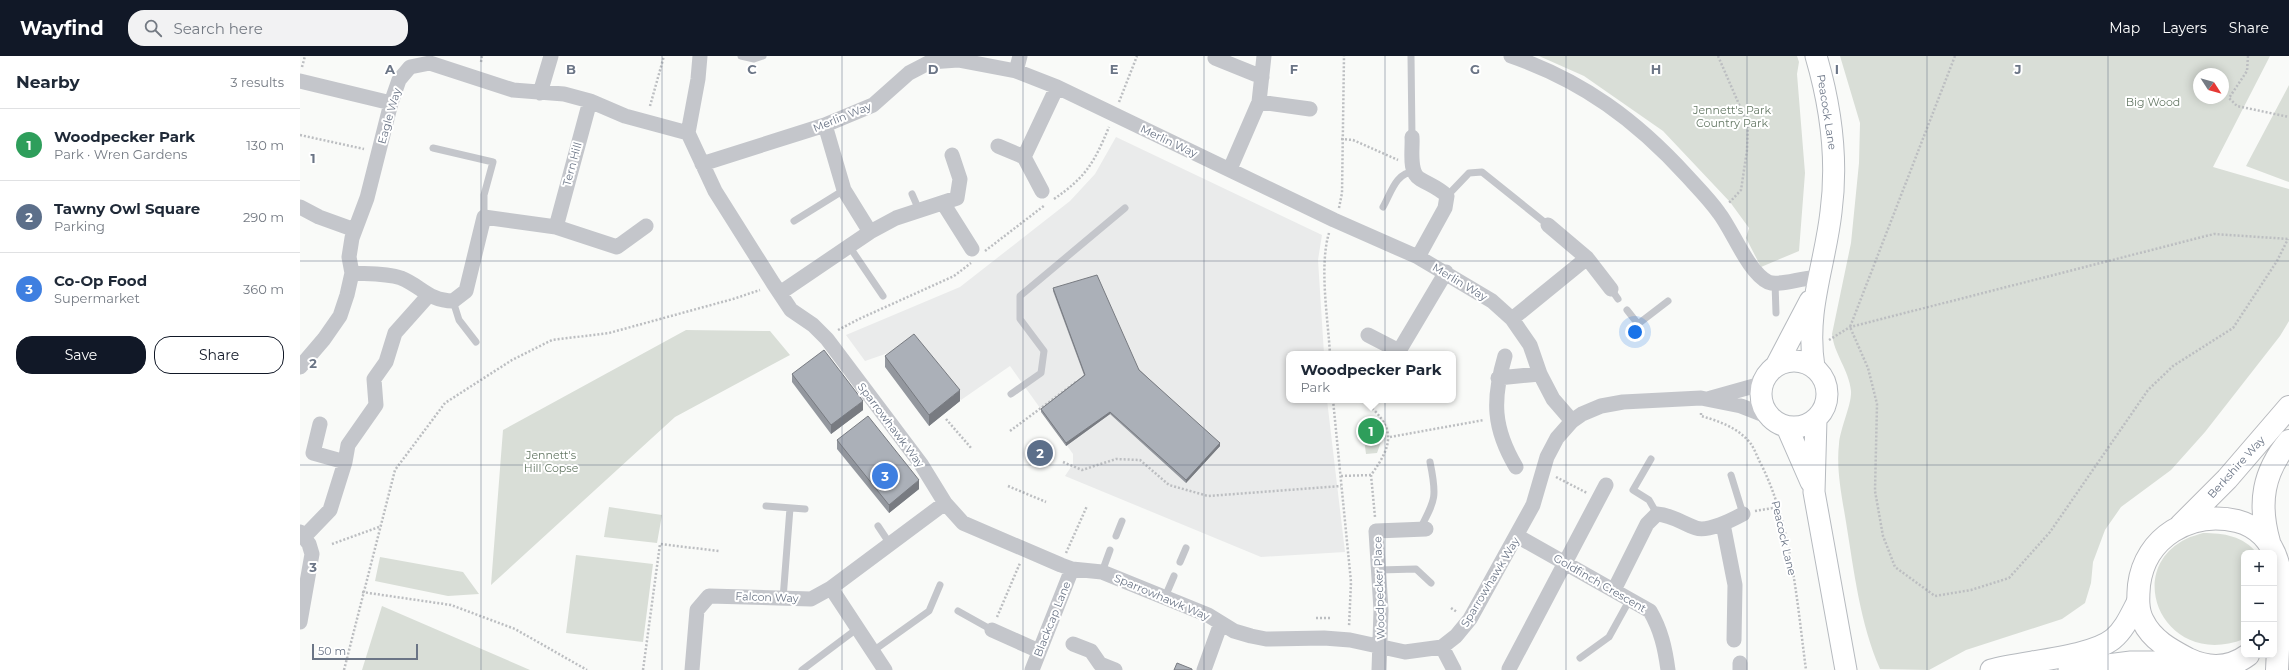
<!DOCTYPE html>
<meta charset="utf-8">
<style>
:root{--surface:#fff;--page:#f2f2f3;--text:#1f2937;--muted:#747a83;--line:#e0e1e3;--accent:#111827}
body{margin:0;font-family:Montserrat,sans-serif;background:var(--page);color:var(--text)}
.controls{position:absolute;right:12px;bottom:12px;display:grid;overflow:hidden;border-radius:8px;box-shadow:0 2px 10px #0003}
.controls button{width:36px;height:36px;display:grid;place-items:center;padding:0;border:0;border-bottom:1px solid var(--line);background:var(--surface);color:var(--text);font:20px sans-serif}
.compass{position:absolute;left:1893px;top:12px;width:36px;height:36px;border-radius:50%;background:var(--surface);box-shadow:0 2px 10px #0003;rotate:126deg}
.scale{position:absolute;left:12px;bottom:10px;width:106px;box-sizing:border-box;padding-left:4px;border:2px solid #6b7586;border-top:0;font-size:11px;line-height:14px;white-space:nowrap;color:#6b7586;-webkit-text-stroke:3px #fff;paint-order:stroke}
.you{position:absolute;left:1335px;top:276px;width:14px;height:14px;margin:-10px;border:3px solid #fff;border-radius:50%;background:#1a73e8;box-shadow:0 0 0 6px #1a73e833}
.badge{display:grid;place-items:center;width:26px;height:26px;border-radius:50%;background:var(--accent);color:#fff;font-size:13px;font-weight:700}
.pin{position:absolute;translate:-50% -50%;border:2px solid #fff;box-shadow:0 1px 4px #0006}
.popup{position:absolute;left:986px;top:295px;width:170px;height:52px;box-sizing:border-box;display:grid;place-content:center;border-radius:8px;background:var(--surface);filter:drop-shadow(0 1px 3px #0005);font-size:13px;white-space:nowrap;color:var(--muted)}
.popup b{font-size:15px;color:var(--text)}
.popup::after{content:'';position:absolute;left:50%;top:100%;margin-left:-8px;border:8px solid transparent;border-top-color:var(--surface)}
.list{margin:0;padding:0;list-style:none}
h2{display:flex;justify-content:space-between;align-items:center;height:52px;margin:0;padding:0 16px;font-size:17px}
h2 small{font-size:13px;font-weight:400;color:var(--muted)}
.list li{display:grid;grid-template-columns:26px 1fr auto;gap:12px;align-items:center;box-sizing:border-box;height:72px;padding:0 16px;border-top:1px solid var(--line)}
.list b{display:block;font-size:15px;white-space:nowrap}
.list p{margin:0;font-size:13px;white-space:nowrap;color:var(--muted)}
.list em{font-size:13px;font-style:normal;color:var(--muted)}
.actions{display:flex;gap:8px;padding:12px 16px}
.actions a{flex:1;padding:9px 0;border:1px solid var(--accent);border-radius:16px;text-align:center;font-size:14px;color:var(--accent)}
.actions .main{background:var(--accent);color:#fff}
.icon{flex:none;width:22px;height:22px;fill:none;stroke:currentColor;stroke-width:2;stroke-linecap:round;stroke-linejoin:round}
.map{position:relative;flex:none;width:1989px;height:614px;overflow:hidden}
header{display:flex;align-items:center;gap:24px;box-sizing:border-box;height:56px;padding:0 20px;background:var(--accent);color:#fff}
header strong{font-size:19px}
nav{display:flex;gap:22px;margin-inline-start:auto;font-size:14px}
.search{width:280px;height:36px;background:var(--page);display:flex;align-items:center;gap:10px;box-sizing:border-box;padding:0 14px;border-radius:16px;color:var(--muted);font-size:15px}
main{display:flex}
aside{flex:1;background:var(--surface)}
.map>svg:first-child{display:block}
.built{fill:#eaebeb}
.green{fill:#d9ded7;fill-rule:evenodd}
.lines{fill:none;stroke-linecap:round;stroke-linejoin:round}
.secondary-casing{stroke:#b6babf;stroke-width:23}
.highway-casing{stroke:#b7b9bd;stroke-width:24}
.path{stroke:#bcbec1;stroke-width:2.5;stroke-dasharray:2 2;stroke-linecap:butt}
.lane{stroke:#c4c6cb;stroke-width:7}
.street{stroke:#c4c6cb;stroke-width:15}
.secondary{stroke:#fff;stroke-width:21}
.highway{stroke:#fff;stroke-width:22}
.wall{fill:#93979e}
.shaded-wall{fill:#787b81}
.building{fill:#abb0b8;stroke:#787b81}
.grid{fill:none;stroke:#6b7586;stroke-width:1;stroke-opacity:0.55}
.labels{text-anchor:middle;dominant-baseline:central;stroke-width:4;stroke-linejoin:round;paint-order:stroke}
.park-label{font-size:11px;fill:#667966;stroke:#fff}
.street-label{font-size:11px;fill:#6b7586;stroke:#fff}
.grid-label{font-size:13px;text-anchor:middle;font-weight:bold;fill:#6b7586;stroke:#fff;stroke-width:4;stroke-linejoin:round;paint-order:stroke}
</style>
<header>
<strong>Wayfind</strong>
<div class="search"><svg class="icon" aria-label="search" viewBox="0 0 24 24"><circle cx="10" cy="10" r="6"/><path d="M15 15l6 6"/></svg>Search here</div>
<nav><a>Map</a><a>Layers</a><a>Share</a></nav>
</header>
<main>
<aside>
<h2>Nearby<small>3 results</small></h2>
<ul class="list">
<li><span class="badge" style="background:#2e9e5b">1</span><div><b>Woodpecker Park</b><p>Park · Wren Gardens</p></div><em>130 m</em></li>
<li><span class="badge" style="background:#5c6f8a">2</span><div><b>Tawny Owl Square</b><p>Parking</p></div><em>290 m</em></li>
<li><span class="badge" style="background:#3f7fe0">3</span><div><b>Co-Op Food</b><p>Supermarket</p></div><em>360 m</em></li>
</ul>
<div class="actions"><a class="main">Save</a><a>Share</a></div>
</aside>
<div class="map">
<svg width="1989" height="614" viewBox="0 0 1989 614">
<rect width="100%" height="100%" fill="#f9faf8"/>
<path class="built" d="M816,81l206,98 -4,25 6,94h-35v46h38l18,152 -84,5 -196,-81 8,-12v-10l-63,-88 -49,34 -44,-57 -52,18 -19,-26 114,-48 110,-86 25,-27z"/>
<path class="green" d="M1239,0h258l2,6 -2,12 8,99 -6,78 -38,16 -15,-29 3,-10 -19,-26 -67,-71 -79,-55z
M1540,0h430l-57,111 76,22v132l-9,15 -75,96 -34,38 -50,37 -16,23 -12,32 -2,21 -6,20 -23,16 -96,31 -37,20 -49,-1c-20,-46 -26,-98 -34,-147 -4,-25 -10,-52 -7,-78 1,-15 13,-40 12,-53 -2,-21 -17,-37 -19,-57l19,-91 8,-80 1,-40zM1899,18h24v24h-24z
M1989,29v97l-43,-16z
M386,274l84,1 20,24 -115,62 -184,168 12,-155z
M1076,367l6,16 -5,14 -11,1 -4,-30z
M309,451l53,8 -5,28 -53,-6z
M1903,477c21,0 40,3 54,20h-13v86c-79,31 -123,-68 -58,-100 5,-3 12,-4 17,-6z
M276,499l77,9 -10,78 -77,-9z
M80,501l83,15 16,22 -31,2 -73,-15z
M82,550l148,64h-168z"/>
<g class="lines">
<g class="secondary-casing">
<path id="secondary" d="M1461 338a33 33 0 1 1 66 0a33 33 0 1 1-66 0Z
M1477,308l33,-63
M1514,311c-9,-57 11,-101 17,-155 7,-53 0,-105 -15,-156
M1516,363l-2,73 32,178
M1487,371l24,55
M1691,614c31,-9 98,-12 122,-31 12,-10 18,-25 25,-38
M1769,614l62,-8h63"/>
</g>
<g class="highway-casing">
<path id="highway" d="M1881,469l46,-46 62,-72
M1969,486c-11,-39 -6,-70 20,-101
M1948,599c-19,14 -39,14 -60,4 -17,-9 -36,-19 -45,-38 -6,-11 -5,-24 -4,-36 6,-48 52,-75 98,-64 43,11 52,63 37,99
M1977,614l3,-62"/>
</g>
<path class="path" d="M1418,0l30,69 -1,25 -6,40 -13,14
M1655,0l-105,271 18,41 9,36 -2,87 8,45 12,31 40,29 36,-6 38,-12 41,-46 98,-142 25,-24 60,-38 44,-67 11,-22
M1948,0l-1,15 -18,27 8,8 52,11
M181,6l1,-6
M2,11l3,-11
M819,46l18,-46
M350,50l14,-50
M0,79l64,14
M1041,83l12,1 45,20
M754,143c32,-22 40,-36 55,-72
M1039,152l3,-15 2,-137
M1029,177c-10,33 -1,86 1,121
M685,195l60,-46
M538,274l21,-11 95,-43 17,-13
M1529,284l21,-13 364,-93 75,5
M1033,344l18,182 -2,45
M1401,357v3c18,5 38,12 50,28 4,6 7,15 11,22 30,62 35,136 44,204
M646,363l26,30
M710,375l66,-49
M1090,381l94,-17
M763,406l19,8 34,-11 24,1 29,25 39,11 133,-10
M1071,419l4,42
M1041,420l30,-1c24,-33 24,-48 -8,-75
M1256,421l31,16
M708,430l38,16
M1455,455l24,-4
M32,488l47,-17
M766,497l21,-47
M62,536l89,13 64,24 72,41
M1151,552l6,4
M697,561l23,-54
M1016,562h14
M44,614l51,-200 50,-67 67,-43 40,-20 57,-7 124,-34 27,-9
M343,614l17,-126 59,7"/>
<path class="lane" d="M441,0l13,3 9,-3
M1111,0l1,81
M133,92l60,14 -9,33v22
M612,138l7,16
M1147,140l22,-23 13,-1 66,53
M1083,151c8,-14 13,-35 31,-35
M494,165l50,-31
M549,190l34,50
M1475,227l1,30
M1311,233l7,10
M153,245l6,19 17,22
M1327,254l11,14 30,-23
M711,338l30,-21 3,-22 -24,-32v-23l105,-88
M1351,403l-18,31 16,10 8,14
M1431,419l12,39
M466,450l39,3
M578,470l12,18
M1120,473c16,-30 17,-33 10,-67
M816,480l6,-15
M880,506l6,-14
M1079,514l37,-1 15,14
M802,516l8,-22
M865,541l9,-21
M483,543l7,-91
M658,555l34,19
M573,595l56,-40 11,-26
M1280,602l29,-21 21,-38
M502,614l56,-42"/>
<path class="street" d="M1211,0c72,25 125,64 176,120 11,12 23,24 32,37 14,18 29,59 49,69 12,5 36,-6 51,-4
M915,2l47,19
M716,15l4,-15
M0,25l91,22
M240,37l11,-37
M959,46l51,7
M525,69l19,65 26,42
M388,77l27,58 58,92 18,27 22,15 14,14 94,125 24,39 18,20 98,42 11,4 30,3 106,43 26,16 17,5 15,3 58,-1 26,2 55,12 37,-5 14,-11 14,-17 63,-114 14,-48 10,-19 15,-17 10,-7 19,-8 22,-4 78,-4 40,8 28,11
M388,77l10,-54 2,-23
M1112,81c1,12 -4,35 8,42 10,6 19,9 27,17l-2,12 -27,49
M698,90l26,11 18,34
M724,101l33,-70
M402,108l123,-39 48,-20 36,-32 21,-11 28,-2 58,11 41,16 277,133 84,37 74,44 20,18 18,26 10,29 13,25 19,22
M930,113l29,-67 5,-46
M643,147l29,46
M0,151l19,10 36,13
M1248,169l39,33 24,31
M256,171l34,-126
M52,217c15,1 34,0 49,5 20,8 28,23 52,23l13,-10 18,-74 72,10 61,20 29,-21
M480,237l90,-61 26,-14 61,-20 3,-19 -8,-24
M1212,263l75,-61
M1068,279l31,16
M1100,298l-1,-3 47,-79
M1205,300c-13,44 -12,72 11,111
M0,311l24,-28 16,-23 7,-21 5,-22 -3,-16 3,-19 15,-40 24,-95 8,-23 11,-13 20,-4 83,27 51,4 26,7 35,15 63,17
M1198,322l42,-4
M1411,342l50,-14
M20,368l-7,29 32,9
M1423,468l12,61 -1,55
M0,476l9,12 3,10 -12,68
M1217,480l133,75c11,19 15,37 18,59
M4,481l26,-27 15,-48 3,-17 28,-40 -2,-26 12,-17 9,-29 33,-37
M531,532l54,82
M1314,534l33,-66 10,-10c15,1 25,9 39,14 12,4 36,-8 47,-14
M692,574l47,21
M773,588l18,7 9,13 15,6
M1142,591l12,23
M1440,607v7
M1209,613l97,-184
M392,614l5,-60 12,-14 102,3 20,-11 114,-85
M732,614l40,-101
M904,614l17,-47
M1079,614l2,-60 -5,-79 50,-2"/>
<use href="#secondary" class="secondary"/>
<use href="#highway" class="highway"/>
</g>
<path class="wall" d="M753,232l167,158 -34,37 -76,-69 -44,32 -25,-34v-3l43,-34 -31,-84z
M585,300l75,45 -31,25 -44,-59z
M492,318l71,36 -32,24 -39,-52z
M537,384l82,49 -30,24 -52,-64z"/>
<path class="shaded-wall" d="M660,334v11l-31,25v-11z
M563,345v9l-32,24v-9z
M810,356v2l-44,32v-3z
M920,387v3l-34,37v-3z
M619,424v9l-30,24v-8z"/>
<path class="building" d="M797,219l42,95 81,73 -34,37 -76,-68 -44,31 -25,-34 44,-34 -32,-87z
M614,278l46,56 -31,25 -44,-59z
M524,294l39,51 -32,24 -39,-51z
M568,360l51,64 -30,25 -52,-65z
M877,607l15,6v1h-18z"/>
<path class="grid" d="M181,0v614M362,0v614M542,0v614M723,0v614M904,0v614M1085,0v614M1266,0v614M1447,0v614M1627,0v614M1808,0v614M0,205h1989M0,409h1989"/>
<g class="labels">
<g class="park-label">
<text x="1853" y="46">Big Wood</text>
<text x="1432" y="54">Jennett's Park<tspan x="1432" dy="13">Country Park</tspan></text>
<text x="251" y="399">Jennett's<tspan x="251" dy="13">Hill Copse</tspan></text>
</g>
<g class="street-label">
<text transform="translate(1527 56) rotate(81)">Peacock Lane</text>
<text transform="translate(89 60) rotate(-74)">Eagle Way</text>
<text transform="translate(542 61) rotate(-22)">Merlin Way</text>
<text transform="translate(869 85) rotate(25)">Merlin Way</text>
<text transform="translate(272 108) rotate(-75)">Tern Hill</text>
<text transform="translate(1160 226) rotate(31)">Merlin Way</text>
<text transform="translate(591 369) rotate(53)">Sparrowhawk Way</text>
<text transform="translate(1936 411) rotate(-48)">Berkshire Way</text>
<text transform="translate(1484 482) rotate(77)">Peacock Lane</text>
<text transform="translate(1190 526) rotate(-59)">Sparrowhawk Way</text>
<text transform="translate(1300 527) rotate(30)">Goldfinch Crescent</text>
<text transform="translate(1079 532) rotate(-92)">Woodpecker Place</text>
<text transform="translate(467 541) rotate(2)">Falcon Way</text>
<text transform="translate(862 541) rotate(23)">Sparrowhawk Way</text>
<text transform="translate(752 563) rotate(-68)">Blackcap Lane</text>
</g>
</g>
<g class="grid-label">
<text x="90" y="18">A</text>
<text x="271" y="18">B</text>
<text x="452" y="18">C</text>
<text x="633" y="18">D</text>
<text x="814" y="18">E</text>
<text x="994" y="18">F</text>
<text x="1175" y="18">G</text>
<text x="1356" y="18">H</text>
<text x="1537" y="18">I</text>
<text x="1718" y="18">J</text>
<text x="13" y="107">1</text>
<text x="13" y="312">2</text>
<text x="13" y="516">3</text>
</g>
</svg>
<div class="controls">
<button>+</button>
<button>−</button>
<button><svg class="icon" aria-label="locate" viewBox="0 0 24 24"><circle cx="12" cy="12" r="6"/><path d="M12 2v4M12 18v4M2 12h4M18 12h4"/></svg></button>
</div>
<svg class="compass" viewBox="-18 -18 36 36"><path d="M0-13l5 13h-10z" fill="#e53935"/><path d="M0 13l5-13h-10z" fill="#747a83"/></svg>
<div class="scale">50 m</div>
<div class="you"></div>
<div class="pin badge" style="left:1071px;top:375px;background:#2e9e5b">1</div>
<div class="popup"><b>Woodpecker Park</b>Park</div>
<div class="pin badge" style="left:740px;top:397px;background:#5c6f8a">2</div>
<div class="pin badge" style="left:585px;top:420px;background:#3f7fe0">3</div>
</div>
</main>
